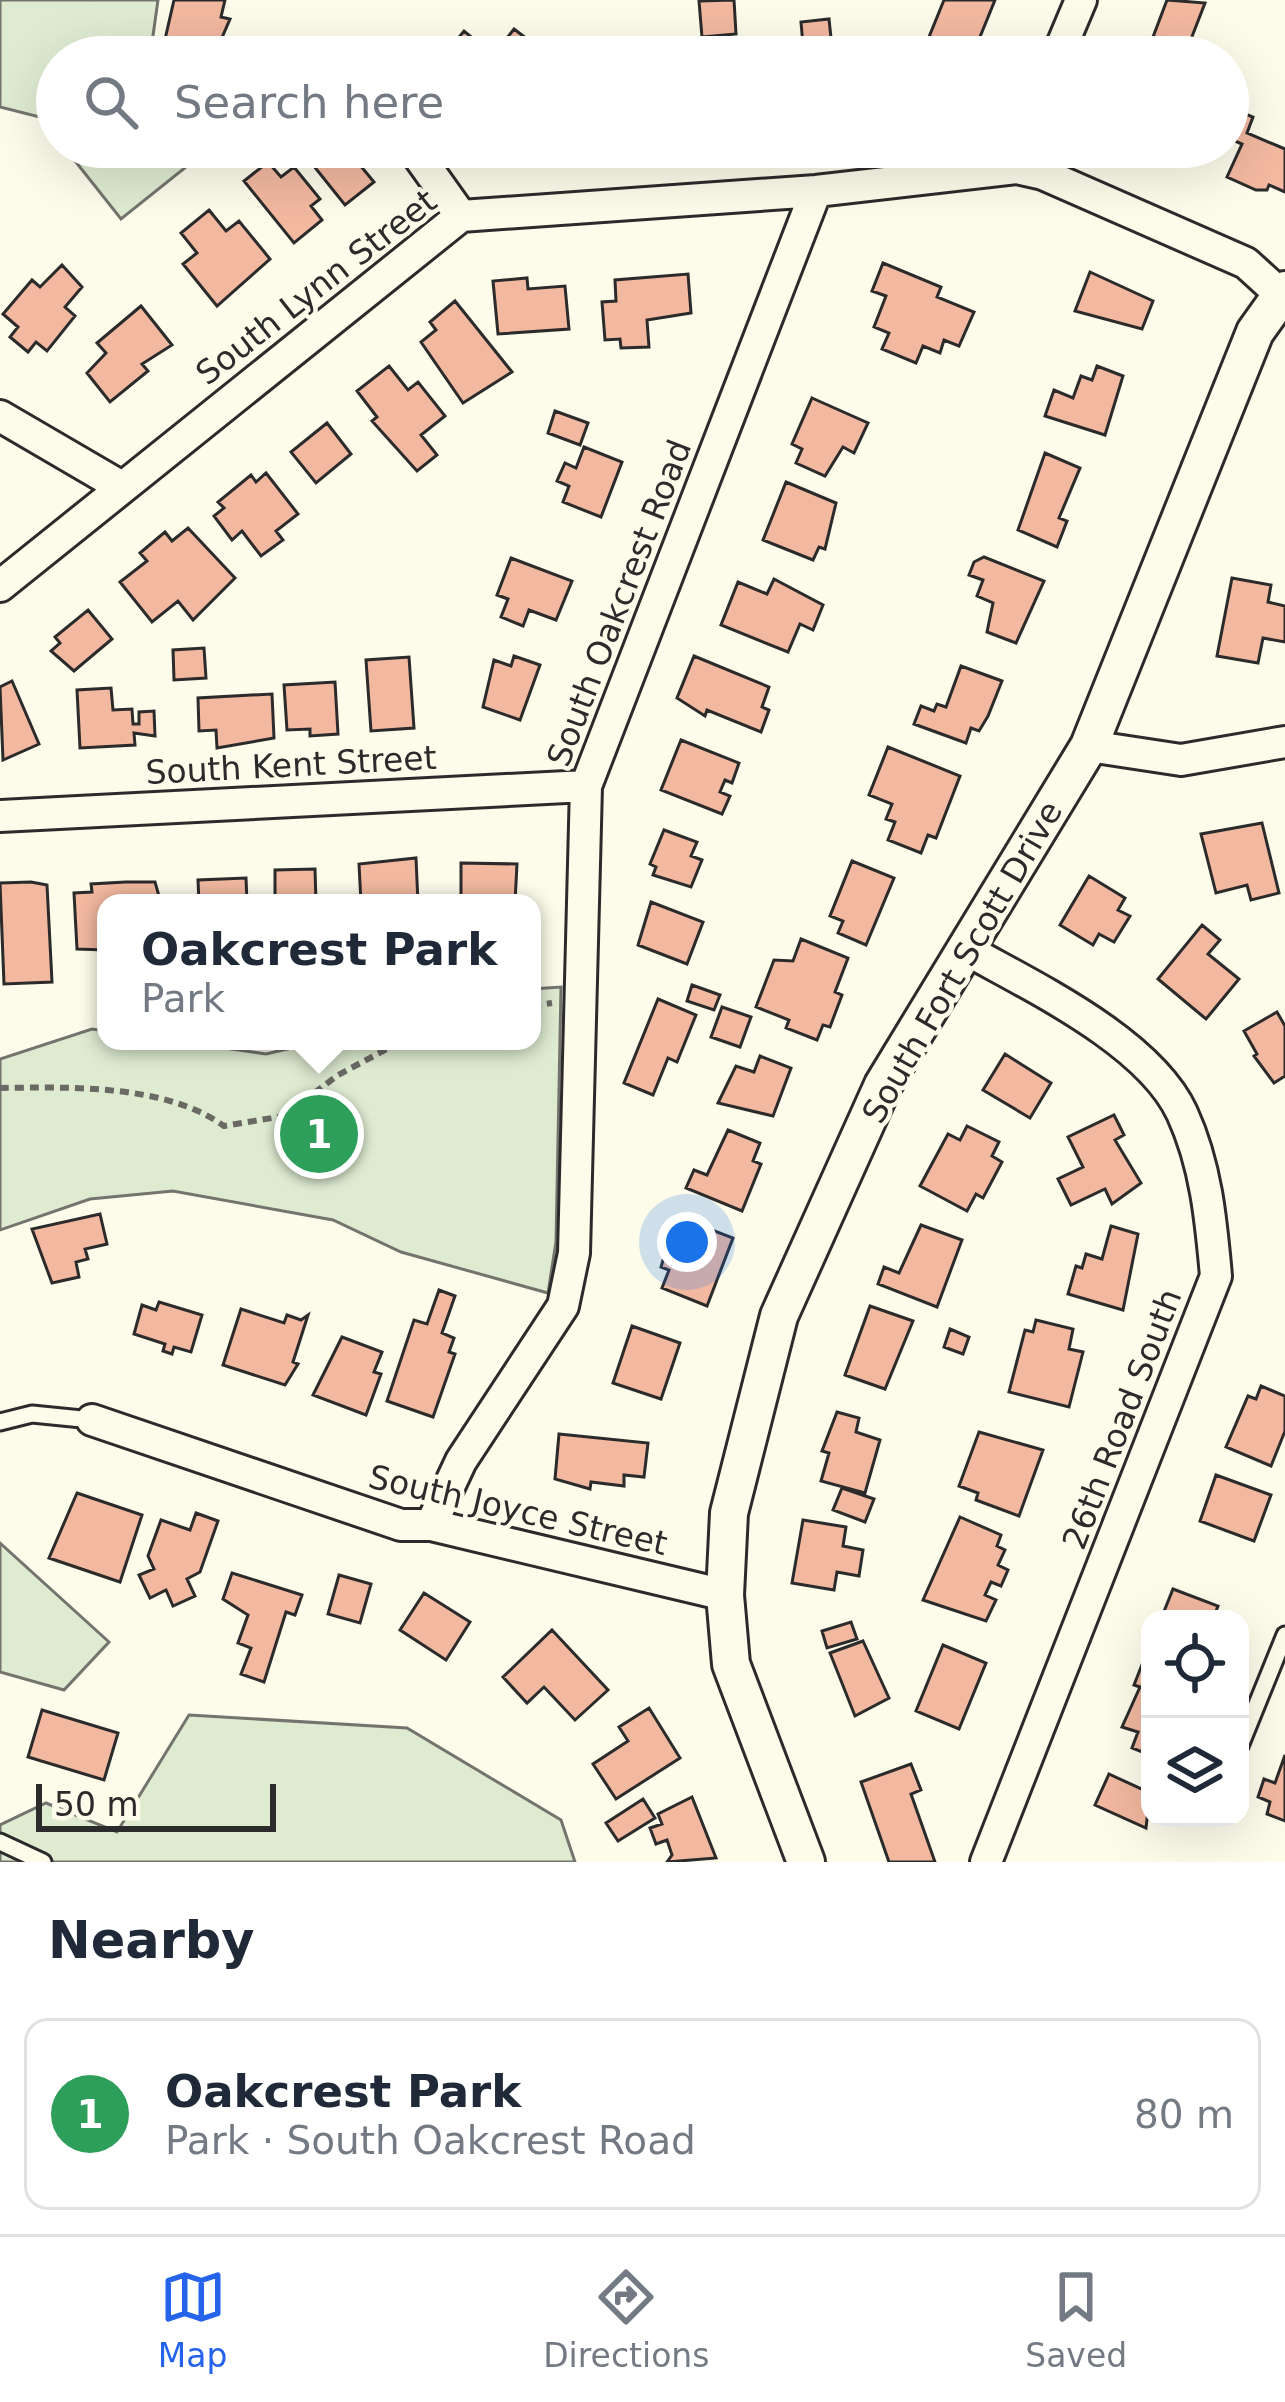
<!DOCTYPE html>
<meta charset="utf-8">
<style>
:root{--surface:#fff;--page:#f2f2f3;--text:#1f2937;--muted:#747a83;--line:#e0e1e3;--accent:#2563eb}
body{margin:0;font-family:"DejaVu Sans",sans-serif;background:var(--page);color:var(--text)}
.controls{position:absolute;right:36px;bottom:36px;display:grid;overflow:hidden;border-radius:24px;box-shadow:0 12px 48px #0002}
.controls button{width:108px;height:108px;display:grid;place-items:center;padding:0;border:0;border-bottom:3px solid var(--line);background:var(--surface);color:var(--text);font:60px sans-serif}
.scale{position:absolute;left:36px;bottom:30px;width:240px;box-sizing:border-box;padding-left:12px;border:6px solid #2b2b2b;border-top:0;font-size:33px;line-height:42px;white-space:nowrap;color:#2b2b2b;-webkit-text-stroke:9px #fdfbea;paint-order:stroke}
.you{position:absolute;left:687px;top:1242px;width:42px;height:42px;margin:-30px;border:9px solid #fff;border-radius:50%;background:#1a73e8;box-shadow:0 0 0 18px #1a73e833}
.badge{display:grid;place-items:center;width:78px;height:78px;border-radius:50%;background:var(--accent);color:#fff;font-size:39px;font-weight:700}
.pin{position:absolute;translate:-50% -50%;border:6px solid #fff;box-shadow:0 3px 12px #0006}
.popup{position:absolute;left:97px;top:894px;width:444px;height:156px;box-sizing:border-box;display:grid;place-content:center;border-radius:24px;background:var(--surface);filter:drop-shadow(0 3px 9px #0005);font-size:39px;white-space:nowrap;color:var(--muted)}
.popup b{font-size:45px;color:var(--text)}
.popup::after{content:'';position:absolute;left:50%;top:100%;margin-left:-24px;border:24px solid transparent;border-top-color:var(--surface)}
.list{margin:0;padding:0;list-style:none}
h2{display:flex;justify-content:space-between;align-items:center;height:156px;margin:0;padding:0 48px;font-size:51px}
h2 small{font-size:39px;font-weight:400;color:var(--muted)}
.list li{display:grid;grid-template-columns:78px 1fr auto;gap:36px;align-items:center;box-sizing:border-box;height:192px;margin:0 24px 24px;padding:0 24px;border:3px solid var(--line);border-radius:24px}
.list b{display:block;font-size:45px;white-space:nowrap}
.list p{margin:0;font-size:39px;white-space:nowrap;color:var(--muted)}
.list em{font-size:39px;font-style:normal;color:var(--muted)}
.icon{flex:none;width:66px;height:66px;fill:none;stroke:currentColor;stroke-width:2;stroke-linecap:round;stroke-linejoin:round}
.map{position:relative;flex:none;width:1285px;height:1862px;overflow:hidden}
.search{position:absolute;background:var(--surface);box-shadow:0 12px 48px #0002;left:36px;right:36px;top:36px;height:132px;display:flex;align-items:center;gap:30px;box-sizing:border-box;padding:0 42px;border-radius:66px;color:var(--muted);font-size:45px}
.sheet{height:372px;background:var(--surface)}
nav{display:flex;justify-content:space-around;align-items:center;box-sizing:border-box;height:168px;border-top:3px solid var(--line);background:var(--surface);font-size:33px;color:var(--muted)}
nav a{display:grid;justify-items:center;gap:6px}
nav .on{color:var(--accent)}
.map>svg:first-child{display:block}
.green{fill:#deebd1;stroke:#74746e;stroke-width:3}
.building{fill:#f2b8a0;stroke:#2b2b2b;stroke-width:3}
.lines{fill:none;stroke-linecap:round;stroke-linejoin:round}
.service-casing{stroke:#2b2b2b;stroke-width:21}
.minor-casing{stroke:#2b2b2b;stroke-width:36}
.tertiary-casing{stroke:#2b2b2b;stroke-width:42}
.path{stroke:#6a6964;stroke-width:6;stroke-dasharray:9 6;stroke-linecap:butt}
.service{stroke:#fdfbea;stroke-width:15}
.minor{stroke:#fdfbea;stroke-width:30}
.tertiary{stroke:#fdfbea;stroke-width:36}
.labels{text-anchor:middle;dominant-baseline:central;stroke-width:9;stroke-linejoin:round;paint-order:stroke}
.street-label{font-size:33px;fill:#2b2b2b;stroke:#fdfbea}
</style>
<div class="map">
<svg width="1285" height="1862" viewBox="0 0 1285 1862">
<rect width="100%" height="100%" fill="#fdfbea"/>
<path class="green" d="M0,0h158l-8,57h-93v81l-17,-21 -40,-10z
M64,147h147l-90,72z
M561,987l-5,255 -8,51 -147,-41 -68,-32 -160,-29 -83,8 -90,31v-171l92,-30 14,2v10h69l91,13 55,-13h211v-52z
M0,1543l109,99 -45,48 -64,-18z
M189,1715l218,13 154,92 14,42h-575v-37l46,-22 71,29z"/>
<path class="building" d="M174,0h51l-4,17 9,2 -16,37 -53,1z
M734,0l2,34 -34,3 -3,-36z
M944,0h51l-22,54 -44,-17z
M1167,0l38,3 -21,54h-31l7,-17 -7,-3z
M829,19l4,38h-29l-3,-35z
M514,29l21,16 -5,12h-77l-6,-5 17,-21 17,14 6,-7 13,9z
M641,40l1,15 30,-3v5h-63l-1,-14z
M1228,107l25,10 -6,16 38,16v43l-16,-7 -2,5h-11l-29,-13 15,-33 -14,-6z
M345,147l29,35 -29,23 -44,-55z
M268,162l13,15 13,-10 26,32 -9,7 11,14 -28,23 -50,-62z
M209,210l17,21 13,-10 31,38 -53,47 -34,-42 14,-11 -16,-20z
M883,263l58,24 -4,10 37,15 -15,34 -15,-6 -4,13 -17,-7 -7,17 -34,-14 7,-16 -15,-6 12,-31 -14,-5z
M62,265l20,22 -17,20 10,9 -28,35 -11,-9 -8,10 -18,-15 8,-10 -15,-13 29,-34 8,7z
M1090,272l63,29 -11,28 -67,-18z
M688,274l3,39 -44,7 2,27 -28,1 -1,-9 -15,1 -3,-38 14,-1 -1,-21z
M527,278l1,11 37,-3 4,43 -71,5 -5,-53z
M455,301l57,71 -49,31 -42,-61 15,-12 -6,-8z
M141,306l31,39 -30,19 6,7 -38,31 -23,-29 19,-20 -9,-10z
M389,366l19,24 10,-8 27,34 -24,19 16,20 -20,16 -45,-50 5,-4 -20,-26z
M1097,366l26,10 -18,59 -60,-19 9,-26 19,8 8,-22 11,4z
M812,398l56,25 -14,30 -11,-6 -18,29 -29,-13 6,-14 -10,-5z
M555,411l33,12 -8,22 -32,-12z
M327,423l24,31 -35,29 -25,-31z
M584,447l38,15 -21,55 -38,-15 6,-16 -12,-5 8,-18 11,5z
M1045,453l35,15 -21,50 8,3 -10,26 -39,-17z
M266,473l32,41 -22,17 7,9 -22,16 -19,-25 -10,9 -18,-24 10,-8 -6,-6 33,-27 5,7z
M786,482l50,21 -11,46 -6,-2 -6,13 -50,-20z
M188,528l47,50 -42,42 -15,-19 -26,21 -32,-40 27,-21 -7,-8 25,-21 7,9z
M984,557l60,24 -28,62 -29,-11 6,-29 -16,-7 6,-16 -14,-5 5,-13z
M511,558l61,23 -16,39 -27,-10 -6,16 -22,-9 7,-18 -11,-4z
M1232,578l39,7 -3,17 17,4v36l-22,-4 -5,25 -41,-7z
M774,579l49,26 -10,25 -13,-6 -12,28 -67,-27 17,-43 29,12z
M88,610l24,29 -38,32 -23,-20 9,-8 -5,-6z
M204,648l2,30 -32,2 -1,-30z
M514,656l26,9 -20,55 -37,-13 11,-47 17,6z
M694,656l75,31 -7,20 7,3 -8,22 -54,-22 -2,6 -28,-18z
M409,657l5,71 -43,3 -5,-71z
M961,666l41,15 -14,35 -9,15 -8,-3 -5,15 -52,-19 7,-18 13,5 3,-7 9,3z
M12,681l27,63 -36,16 -3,-73z
M335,682l3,52 -28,2v-7l-23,1 -3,-45z
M111,688l2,22 19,-1 1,15h6v-12l15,-1 1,25 -21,-3 1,12 -55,3 -3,-58z
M272,694l2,44 -57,10 -1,-18 -17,1 -1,-33z
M681,740l58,23 -7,20 -7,-3 -5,12 10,4 -8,18 -61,-24z
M888,747l72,29 -24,62 -8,-3 -7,18 -33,-13 7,-18 -9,-3 6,-15 -23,-9z
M1262,823l17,70 -28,7 -4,-15 -31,8 -15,-59z
M664,830l33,12 -6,14 11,4 -11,27 -38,-12 3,-8 -6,-3z
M416,858l2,45h-57l-2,-39z
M852,861l42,17 -28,67 -28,-12 5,-12 -13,-5z
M461,863l56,1 -2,38 -54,1z
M315,869l1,34h-41v-33z
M1089,876l36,22 -7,12 12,6 -16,26 -15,-8 -6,11 -33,-20z
M246,878l1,25h-48l-1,-23z
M31,882l16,3 5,97 -48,2 -4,-101z
M126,882h29l6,21h-55v47l-29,-1 -3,-56 18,-1 -1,-8z
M651,902l52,20 -16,42 -49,-19z
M1202,925l18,15 -12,14 31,25 -33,40 -48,-40z
M801,939l47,19 -13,34 7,3 -12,32 -7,-2 -6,15 -31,-12 3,-8 -33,-13 18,-47 19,1z
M692,985l28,10 -6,15 -27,-9z
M658,999l38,16 -19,47 -9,-4 -15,37 -29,-12z
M722,1007l29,10 -11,30 -29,-10z
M1277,1012l8,14v50l-11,7 -20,-27 3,-2 -13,-23z
M1005,1054l46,29 -21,35 -47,-28z
M760,1056l31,12 -18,48 -55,-13 18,-37 18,6z
M1114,1115l10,20 -9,5 26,43 -29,21 -7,-15 -34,16 -13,-26 25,-12 -15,-30z
M967,1126l32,16 -7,14 10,6 -19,36 -7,-4 -9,17 -47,-25 28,-52 12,6z
M728,1130l32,13 -7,18 8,3 -19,47 -56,-23 8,-18 13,5z
M100,1214l7,30 -22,5 3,10 -12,3 3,15 -27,6 -20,-54z
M676,1216l57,22 -26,68 -45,-18 7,-18 -8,-3z
M921,1225l41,15 -25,67 -59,-23 6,-17 15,6z
M1111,1226l27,8 -15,76 -55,-16 8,-28 6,2 4,-14 16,5z
M439,1290l16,6 -13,37 12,5 -5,14 6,2 -22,63 -46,-16 27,-81 13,4z
M159,1302l43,13 -11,37 -17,-5 -2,7 -9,-3 2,-7 -31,-10 8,-29 14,5z
M870,1306l43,15 -28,68 -40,-14z
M241,1309l43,14 3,-8 14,5 7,-5 -15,47 5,2 -13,21 -62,-20z
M1036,1320l37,9 -4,20 14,3 -14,55 -60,-15 16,-62 8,2z
M632,1326l48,17 -19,56 -48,-16z
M950,1329l19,8 -6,17 -19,-7z
M342,1337l40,15 -8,20 7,2 -15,41 -53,-20z
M1261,1386l24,10v35l-14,35 -45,-19 22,-51 8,3z
M837,1412l22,6 -3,14 24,8 -15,53 -44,-12 8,-28 -7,-2z
M979,1432l64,18 -24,66 -43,-16 2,-7 -19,-7z
M559,1434l89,9 -4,34 -20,-2v11l-33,-4 -1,7 -35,-10z
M1216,1475l55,20 -17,46 -54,-20z
M842,1488l32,11 -9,23 -32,-12z
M77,1493l65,22 -22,67 -71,-24z
M196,1513l22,8 -18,51 -13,7 8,17 -22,10 -7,-16 -16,8 -11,-23 15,-6 -6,-13 13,-36 29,10z
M960,1517l41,18 -4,11 8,4 -7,15 10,5 -7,16 -10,-4 -6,13 11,5 -10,21 -63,-21z
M803,1520l43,7 -3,19 20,4 -4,26 -22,-4 -3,18 -42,-7z
M232,1573l70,22 -7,20 -9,-3 -22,70 -23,-8 10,-26 -13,-5 10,-28 -25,-16z
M339,1575l32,9 -11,39 -32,-9z
M1173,1589l45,17 -5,13h-52z
M424,1593l46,29 -24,38 -46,-30z
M851,1622l6,17 -30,9 -5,-17z
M552,1630l56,60 -33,30 -31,-33 -17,16 -24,-26z
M863,1641l26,57 -34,18 -25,-63z
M943,1645l43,18 -27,66 -43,-18z
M1143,1662l7,2v91l-18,-7 6,-16 -16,-5 18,-40 -6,-2z
M649,1708l31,50 -64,41 -23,-35 35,-23 -9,-14z
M42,1710l76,23 -14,47 -76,-23z
M1285,1755v66l-18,-7 3,-12 -12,-5 6,-18 11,4z
M911,1764l10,26 -10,4 24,68h-46l-28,-80z
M1109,1774l41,19 -4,35 -51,-23z
M692,1797l24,61 -49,4 5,-7 -5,-15 -11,4 -6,-16 12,-4 -4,-10z
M643,1799l12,19 -37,23 -12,-18z"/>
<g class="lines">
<g class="service-casing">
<path id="service" d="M0,1422l32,-8 60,6
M1240,1746l45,-111
M0,1842l43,20"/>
</g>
<g class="minor-casing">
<path id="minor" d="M1057,57l24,-57
M412,147l49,69
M0,416l120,70
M0,586l461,-370 355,-25 201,-23 26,6 203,89 34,31
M1089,746l92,14 104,-18
M0,816l586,-30
M969,951c66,37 180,91 213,162 24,52 29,107 34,163l-230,586
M92,1420l309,105h30l294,70
M431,1525l30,-64 102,-155 11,-53 12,-467 230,-595"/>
</g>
<g class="tertiary-casing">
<path id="tertiary" d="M806,1862l-75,-198 -6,-69 4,-82 50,-197 104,-231 206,-339 166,-414 30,-42"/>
</g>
<path class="path" d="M532,1006l20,-3
M0,1088c69,-1 166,-4 224,38l60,-10 54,-41 64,-34"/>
<use href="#service" class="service"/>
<use href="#minor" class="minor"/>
<use href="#tertiary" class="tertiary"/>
</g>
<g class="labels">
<g class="street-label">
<text transform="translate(316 287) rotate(-38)">South Lynn Street</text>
<text transform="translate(619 603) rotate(-69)">South Oakcrest Road</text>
<text transform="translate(291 765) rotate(-3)">South Kent Street</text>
<text transform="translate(962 962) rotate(-60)">South Fort Scott Drive</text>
<text transform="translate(1122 1419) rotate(-69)">26th Road South</text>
<text transform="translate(518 1510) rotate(13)">South Joyce Street</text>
</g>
</g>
</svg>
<div class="controls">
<button><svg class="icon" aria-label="locate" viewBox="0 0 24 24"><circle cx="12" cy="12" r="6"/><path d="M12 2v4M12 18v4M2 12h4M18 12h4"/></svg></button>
<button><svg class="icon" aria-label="layers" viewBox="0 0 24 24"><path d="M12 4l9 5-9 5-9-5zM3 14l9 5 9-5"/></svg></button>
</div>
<div class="scale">50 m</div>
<div class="you"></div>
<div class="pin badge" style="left:319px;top:1134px;background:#2e9e5b">1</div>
<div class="popup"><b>Oakcrest Park</b>Park</div>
<div class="search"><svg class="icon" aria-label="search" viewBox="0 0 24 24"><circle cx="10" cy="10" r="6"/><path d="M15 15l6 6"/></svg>Search here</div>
</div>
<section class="sheet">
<h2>Nearby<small></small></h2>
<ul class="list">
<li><span class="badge" style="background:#2e9e5b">1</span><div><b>Oakcrest Park</b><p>Park · South Oakcrest Road</p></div><em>80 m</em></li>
</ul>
</section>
<nav>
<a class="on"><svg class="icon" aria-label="map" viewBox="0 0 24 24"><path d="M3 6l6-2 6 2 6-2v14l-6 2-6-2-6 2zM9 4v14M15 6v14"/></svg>Map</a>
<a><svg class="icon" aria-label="directions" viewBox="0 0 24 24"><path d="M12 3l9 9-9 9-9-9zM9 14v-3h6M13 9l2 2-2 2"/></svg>Directions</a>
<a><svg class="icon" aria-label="saved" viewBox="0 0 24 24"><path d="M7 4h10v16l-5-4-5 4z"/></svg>Saved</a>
</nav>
